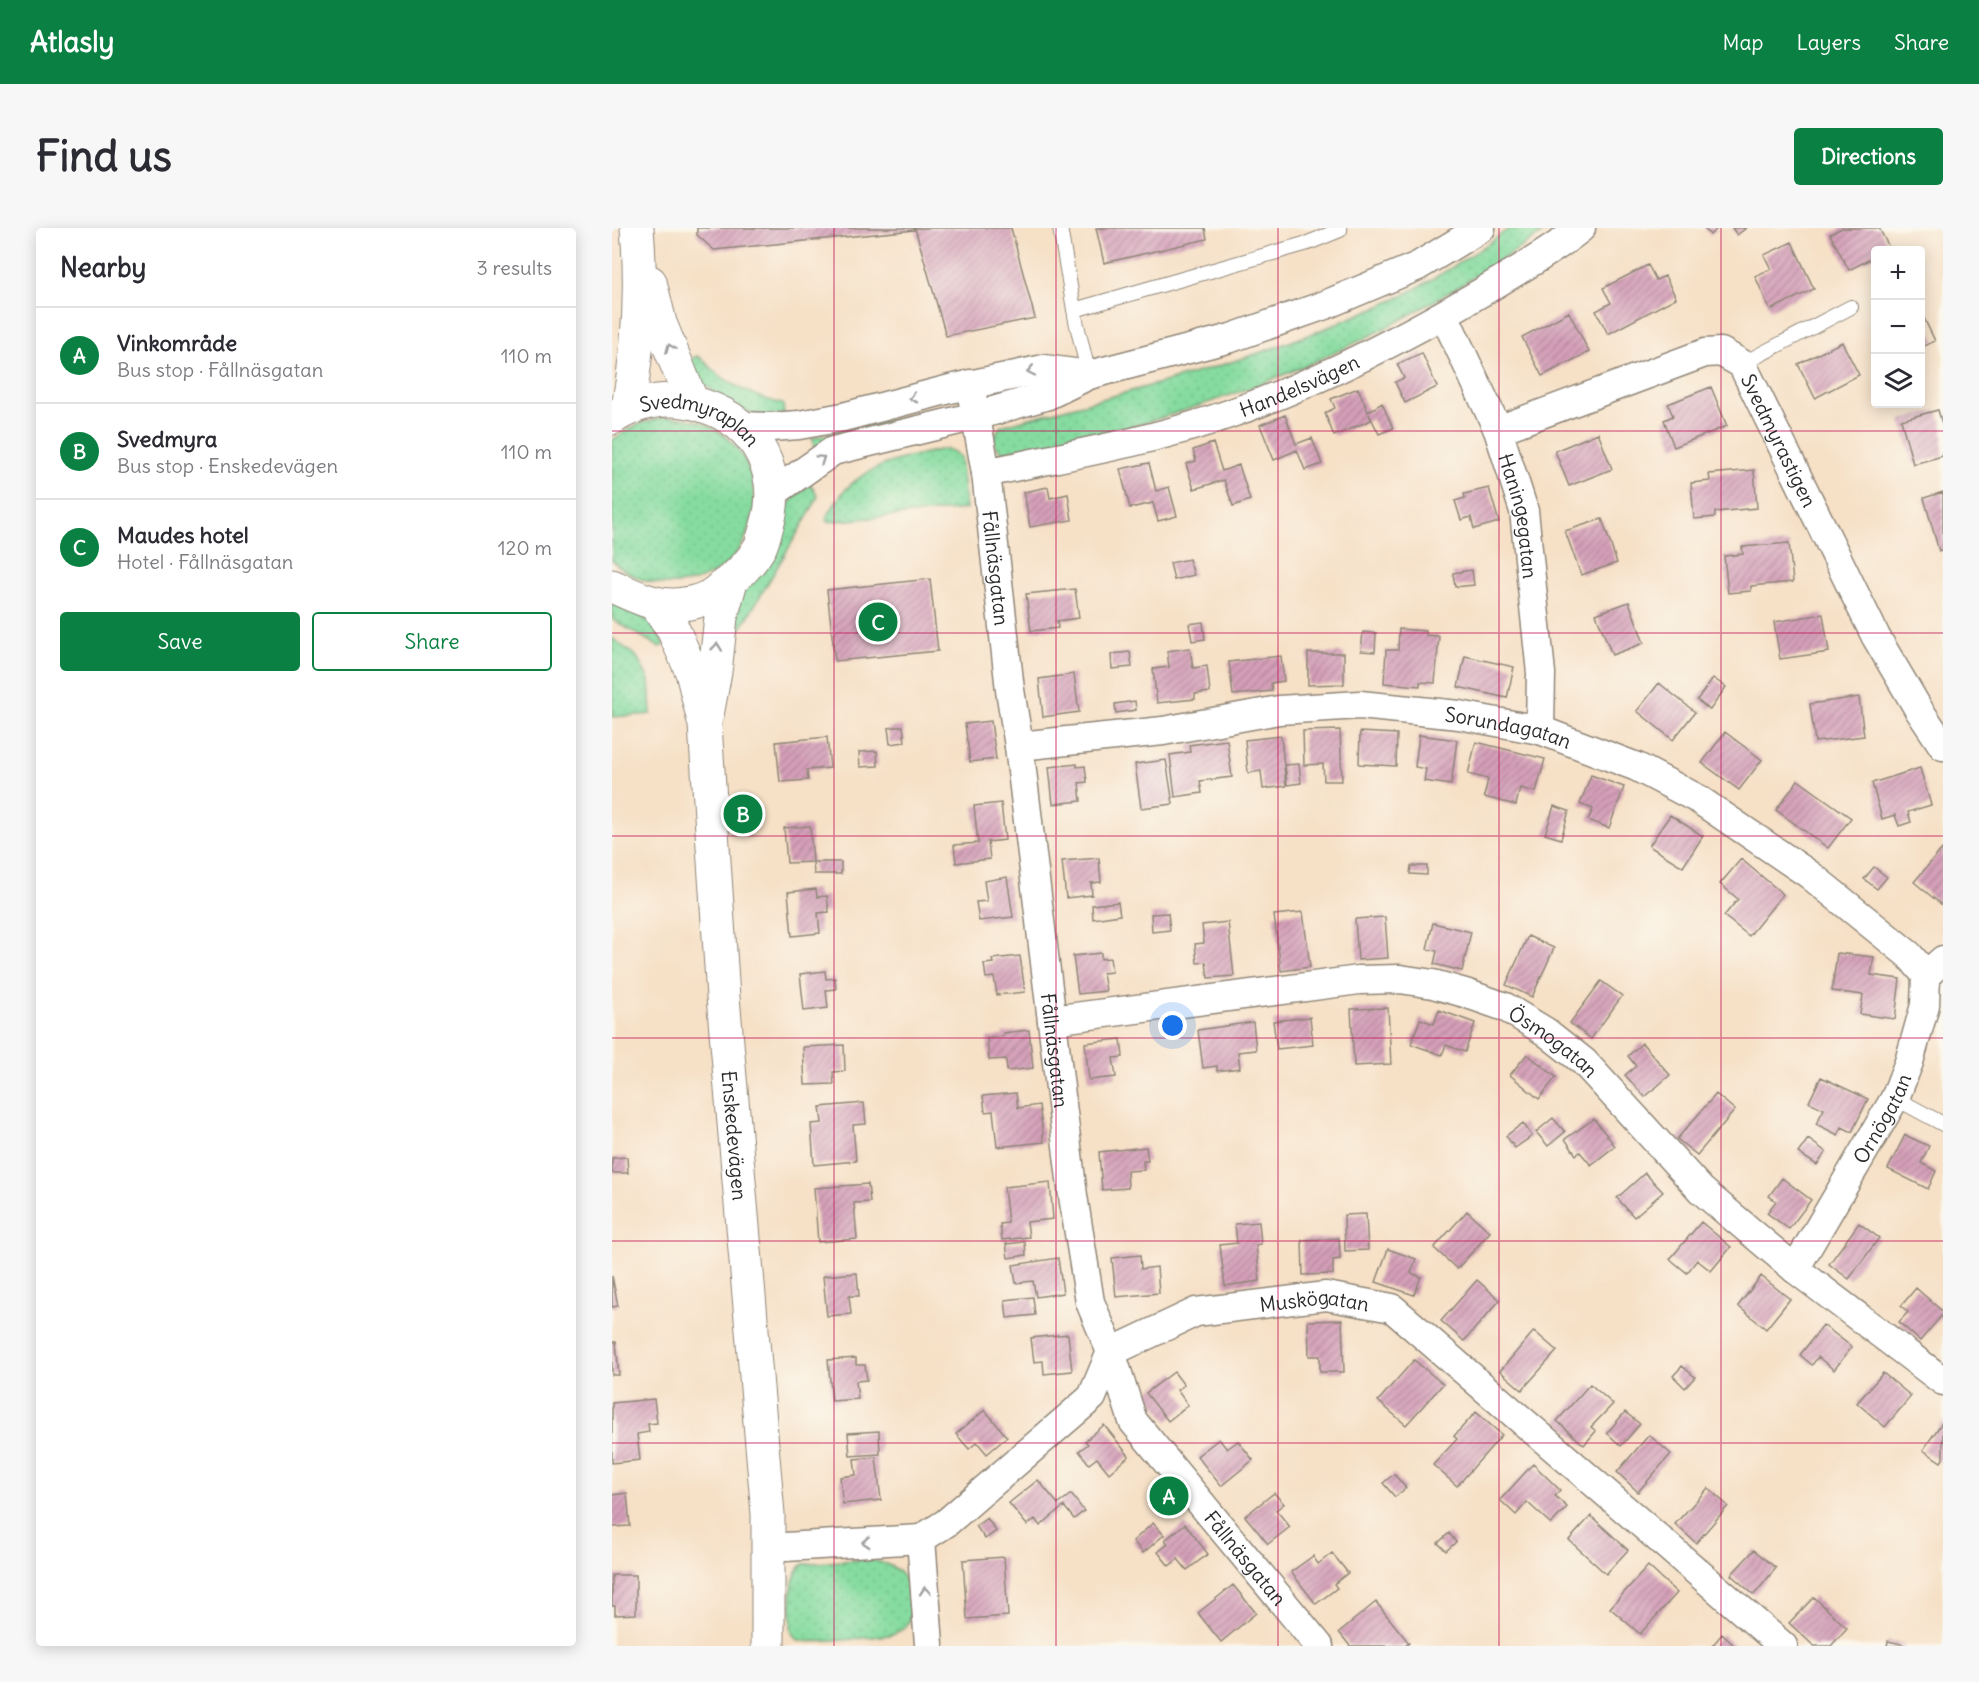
<!DOCTYPE html>
<meta charset="utf-8">
<style>
:root{--surface:#fff;--page:#f7f7f7;--text:#2b2b33;--muted:#7c7c81;--line:#e1e1e2;--accent:#0b8043}
body{margin:0;font-family:Delius,sans-serif;background:var(--page);color:var(--text)}
.controls{position:absolute;right:18px;top:18px;display:grid;overflow:hidden;border-radius:6px;box-shadow:0 3px 15px #0003}
.controls button{width:54px;height:54px;display:grid;place-items:center;padding:0;border:0;border-bottom:2px solid var(--line);background:var(--surface);color:var(--text);font:30px sans-serif}
.you{position:absolute;left:561px;top:798px;width:21px;height:21px;margin:-15px;border:4px solid #fff;border-radius:50%;background:#1a73e8;box-shadow:0 0 0 9px #1a73e833}
.badge{display:grid;place-items:center;width:39px;height:39px;border-radius:50%;background:var(--accent);color:#fff;font-size:20px;font-weight:700}
.pin{position:absolute;translate:-50% -50%;border:3px solid #fff;box-shadow:0 2px 6px #0006}
.list{margin:0;padding:0;list-style:none}
h2{display:flex;justify-content:space-between;align-items:center;height:78px;margin:0;padding:0 24px;font-size:26px}
h2 small{font-size:20px;font-weight:400;color:var(--muted)}
.list li{display:grid;grid-template-columns:39px 1fr auto;gap:18px;align-items:center;box-sizing:border-box;height:96px;padding:0 24px;border-top:2px solid var(--line)}
.list b{display:block;font-size:22px;white-space:nowrap}
.list p{margin:0;font-size:20px;white-space:nowrap;color:var(--muted)}
.list em{font-size:20px;font-style:normal;color:var(--muted)}
.actions{display:flex;gap:12px;padding:18px 24px}
.actions a{flex:1;padding:14px 0;border:2px solid var(--accent);border-radius:6px;text-align:center;font-size:21px;color:var(--accent)}
.actions .main{background:var(--accent);color:#fff}
.icon{flex:none;width:33px;height:33px;fill:none;stroke:currentColor;stroke-width:2;stroke-linecap:round;stroke-linejoin:round}
.map{position:relative;flex:none;width:1331px;height:1418px;overflow:hidden;border-radius:6px}
header{display:flex;align-items:center;gap:36px;box-sizing:border-box;height:84px;padding:0 30px;background:var(--accent);color:#fff}
header strong{font-size:28px}
nav{display:flex;gap:33px;margin-inline-start:auto;font-size:21px}
.intro{display:flex;align-items:center;justify-content:space-between;box-sizing:border-box;height:144px;padding:0 36px}
h1{margin:0;font-size:42px}
.button{padding:15px 27px;border-radius:6px;background:var(--accent);color:#fff;font-size:21px;font-weight:700}
main{display:flex;gap:36px;padding:0 36px}
aside{flex:1;background:var(--surface);border-radius:6px;box-shadow:0 3px 15px #0003}
.map>svg:first-child{display:block}
.grass{fill:url(#grass-dots);stroke:#588466;stroke-width:1.5}
.building{fill:url(#building-hatch)}
.lines{fill:none;stroke-linecap:round;stroke-linejoin:round}
.service-casing{stroke:#908678;stroke-width:16}
.minor-casing{stroke:#908678;stroke-width:31}
.tertiary-casing{stroke:#908678;stroke-width:35}
.service{stroke:#fff;stroke-width:14}
.minor{stroke:#fff;stroke-width:28}
.tertiary{stroke:#fff;stroke-width:33}
.oneway{stroke:#a0a0a0}
.grid{fill:none;stroke:#c2185b;stroke-width:1.5;stroke-opacity:0.55}
.labels{text-anchor:middle;dominant-baseline:central;stroke-width:5;stroke-linejoin:round;paint-order:stroke}
.street-label{font-size:20px;fill:#2b2b2b;stroke:#fbf7ec}
</style>
<header>
<strong>Atlasly</strong>
<nav><a>Map</a><a>Layers</a><a>Share</a></nav>
</header>
<div class="intro"><h1>Find us</h1><a class="button">Directions</a></div>
<main>
<aside>
<h2>Nearby<small>3 results</small></h2>
<ul class="list">
<li><span class="badge">A</span><div><b>Vinkområde</b><p>Bus stop · Fållnäsgatan</p></div><em>110 m</em></li>
<li><span class="badge">B</span><div><b>Svedmyra</b><p>Bus stop · Enskedevägen</p></div><em>110 m</em></li>
<li><span class="badge">C</span><div><b>Maudes hotel</b><p>Hotel · Fållnäsgatan</p></div><em>120 m</em></li>
</ul>
<div class="actions"><a class="main">Save</a><a>Share</a></div>
</aside>
<div class="map">
<svg width="1331" height="1418" viewBox="0 0 1331 1418">
<defs>
<pattern id="grass-dots" width="8" height="8" patternUnits="userSpaceOnUse" patternTransform="scale(1.5)"><rect width="8" height="8" fill="#86dca0"/><path d="M2 2h.1M6 6h.1" fill="none" stroke="#74bd8a" stroke-width="1.8" stroke-linecap="round"/></pattern>
<pattern id="building-hatch" width="6" height="6" patternUnits="userSpaceOnUse" patternTransform="scale(1.5)"><rect width="6" height="6" fill="#d5a0b9"/><path d="M-1 1l2-2M0 6l6-6M5 7l2-2" fill="none" stroke="#ad8397"/></pattern>
</defs>
<rect width="100%" height="100%" fill="#fbf7ec"/>
<filter id="ink" filterUnits="userSpaceOnUse"><feTurbulence type="fractalNoise" baseFrequency=".0167" numOctaves="2"/><feDisplacementMap in="SourceGraphic" scale="12" xChannelSelector="R" yChannelSelector="G"/><feConvolveMatrix kernelMatrix="1 2 1 2 8 2 1 2 1" color-interpolation-filters="sRGB"/></filter>
<filter id="wash" filterUnits="userSpaceOnUse"><feTurbulence type="fractalNoise" baseFrequency=".008" numOctaves="4" result="noise"/><feDisplacementMap in="SourceGraphic" scale="24" xChannelSelector="R" yChannelSelector="G"/><feGaussianBlur stdDeviation="1.35" result="paint"/><feColorMatrix in="noise" values="0 0 0 0 0 0 0 0 0 0 0 0 0 0 0 0 0 1.4 0 .05"/><feComposite in="paint" operator="in"/></filter>
<g filter="url(#wash)">
<rect width="100%" height="100%" fill="#f6e0c6"/>
<path class="grass" d="M898,0h40c-71,47 -143,93 -221,127 -52,24 -107,44 -162,61 -50,16 -103,27 -154,38 -18,-3 -26,-12 -12,-28 117,-32 236,-59 347,-107 18,-8 37,-14 54,-23 38,-20 74,-43 108,-68z
M85,128c8,4 12,11 18,16 21,16 43,26 68,32l1,10 -25,3 -32,-15 -26,-20 -12,-22z
M318,183l3,1 -118,39 -3,-13z
M55,189c15,1 30,2 44,10 74,40 47,155 -37,157 -23,1 -46,-7 -62,-24v-119c17,-15 33,-20 55,-24z
M332,221l8,2 8,6 6,52 -139,13 -1,-4c6,-9 12,-20 19,-28 25,-27 64,-33 99,-41z
M198,256l8,12 -5,11 -70,118 -4,5 -5,1 -2,-21 59,-109z
M0,370l38,24 15,23 -6,2 -47,-28z
M0,410l25,19 12,23 2,34 -39,3z
M256,1331c12,3 23,5 31,13 11,10 16,42 7,54 -4,5 -11,7 -17,9 -17,2 -77,10 -90,5 -4,-2 -7,-7 -8,-11 1,-19 -4,-55 13,-65z"/>
<g id="blocks">
<path class="building" d="M85,0h217v2l-200,20 -17,-15z
M303,0h96l24,90 -89,18z
M484,0h109l2,11 -103,24z
M1092,0h14l-8,7z
M1120,0h14l-9,7z
M1230,0h37l11,21 -14,1v6l-27,14 -19,-36z
M1180,14l22,47 -44,21 -15,-34 16,-7 -7,-14z
M1036,37l8,15 9,-4 11,22 -68,36 -12,-23 15,-8 -8,-15z
M1308,82l15,31 -15,7z
M957,84l20,40 -47,24 -20,-39z
M1230,114l17,33 -44,23 -17,-34z
M810,125l15,34 -32,16 -10,-21 9,-4 -7,-14z
M1099,159l16,39 -53,21 -10,-27 9,-4 -5,-12z
M746,160l10,24 14,-9 11,25 -14,6 -10,-20 2,6 -37,16 -9,-23 10,-5 -4,-9z
M1326,182l5,17v29l-30,8 -12,-44z
M673,187l11,29 16,-6 10,26 -17,6 -8,-20 -23,10 -14,-35z
M986,205l14,36 -43,17 -14,-35z
M601,215l9,28 17,-6 11,35 -17,6 -9,-26 -30,9 -8,-25 10,-3 -3,-11z
M537,235l7,28 13,-4 8,29 -19,5 -5,-18 -23,5 -10,-39z
M1142,242l3,38 -42,4v5l-21,2 -3,-36 19,-2 -1,-7z
M436,259l2,11 18,-4 4,26 -42,7 -6,-35z
M877,260l10,34 -25,7 -3,-12 -10,3 -6,-19 10,-3 -1,-4z
M1331,264v57l-4,2 -15,-53z
M990,291l15,44 -36,12 -16,-44z
M1177,315l4,39 -42,4v5l-23,2 -4,-37 19,-2 -1,-7z
M577,331l5,16 -20,5 -4,-17z
M860,342l2,15 -19,2 -2,-14z
M318,351l8,72 -103,10 -8,-71z
M463,361l4,29 -22,3 1,7 -27,3 -5,-37z
M1017,374l15,41 -32,12 -16,-41z
M1211,386l6,38 -49,7 -6,-37z
M591,394l2,17 -13,2 -3,-17z
M787,401l27,2v4l13,1 -4,47 -15,-1v4l-36,-3 2,-33h12z
M751,404l13,1 -1,19 -14,-1z
M578,420l3,20 14,-2 3,26 -15,2v5l-38,4 -4,-34 16,-2 -2,-16z
M518,424l2,15 -20,2 -1,-15z
M696,425h36v31l-36,1z
M669,428l3,25 -13,2 1,8 -39,4 -4,-33z
M853,428l49,11 -7,31 -49,-11z
M462,446l5,38 -36,5 -4,-38z
M1101,450l13,9 -16,23 -13,-10z
M1047,455l36,29 -22,28 -36,-29z
M1247,469l5,39 -49,6 -5,-38z
M523,473l1,9 -20,3 -1,-9z
M379,493l5,38 -26,3 -5,-38z
M291,498l2,16 -15,2 -2,-16z
M728,502l2,51h-18l-1,-17 -19,1 -1,-34z
M748,504l37,2 -1,32 -37,-2z
M1113,504l37,28 -23,30 -37,-27z
M807,507l38,5 -6,45 -27,-4 2,-12 -11,-2z
M669,508l5,50 -23,3 -2,-18 -13,2 -3,-33z
M215,509l3,31 -23,2 1,10 -28,2 -4,-40z
M615,512l5,37 -32,4 2,12 -27,4 -5,-42 20,-3 -1,-7z
M864,514l69,17 -9,33 -16,-4 -4,17 -32,-8 4,-18 -20,-5z
M265,523l1,15 -18,1 -1,-15z
M554,532l7,44 -32,4 -6,-44z
M465,536v3l8,-1 2,16 -8,1 2,18 -28,3 -4,-37z
M687,536l2,19 -14,2 -2,-20z
M1308,540l11,37 -23,7 3,10 -12,4 -4,-11 -13,4 -10,-36z
M979,547l33,12 -15,41 -21,-8 5,-11 -13,-5z
M1186,552l53,38 -23,30 -52,-38z
M389,575l4,37 -17,2 2,17 -34,4 -2,-18 24,-2 -4,-37z
M942,578l15,5 -8,28 -16,-5z
M1058,587l33,21 -20,31 -34,-21z
M198,598l3,36 -26,1 -3,-35z
M1331,620v58l-29,-24z
M487,630l2,24 -10,1 1,12 -26,3 -4,-37z
M1129,631l42,35 -34,42 -25,-20 14,-17 -18,-15z
M201,634h28v12h-27z
M799,638h16v9l-17,-1z
M1262,639l13,10 -10,12 -13,-10z
M395,649l6,40 -34,4 -3,-19 11,-1 -3,-20z
M204,661l1,8 10,-1 2,16 -11,1 2,20 -28,3 -4,-44z
M506,674l2,13 -27,4 -1,-14z
M691,684l7,55 -29,4 -7,-56z
M556,685l2,17 -18,2 -1,-18z
M773,689l3,41 -30,2 -3,-41z
M616,694l6,54 -26,2 -2,-16 -9,1 -2,-19 9,-1 -2,-18z
M821,695l38,9 -9,39 -28,-7 3,-13 -10,-2z
M916,708l26,12 -22,49 -26,-12z
M489,725v6l9,-1 2,14 -9,1 3,18 -28,3 -5,-38z
M1225,725l37,4 -3,18 29,4 -5,40 -35,-5 3,-19 -31,-4z
M408,728l5,36 -28,3 -3,-18 -8,1 -2,-14 9,-1 -1,-4z
M213,743l1,8 9,-1 1,11 -10,1 2,18 -24,3 -4,-37z
M989,753l21,15 -31,43 -21,-16z
M776,780l3,56 -37,2 -3,-57z
M827,782l36,13 -10,29 -19,-7 -4,10 -31,-11 9,-25 14,5z
M698,789l3,28 -36,4 -4,-28z
M641,794l3,28 -18,2 2,16 -23,3v-5l-14,2 -5,-38z
M417,802l4,38 -26,3 -1,-12 -17,1 -2,-22 16,-2v-3z
M509,811l2,18 -10,1 3,19 -27,3 -4,-37z
M1030,815l28,32 -25,22 -20,-22 11,-9 -8,-10z
M232,817l1,26 -12,1 1,12 -29,1 -2,-38z
M915,826l29,23 -17,22 -29,-24z
M1209,849l47,22 -16,33 -10,-5 -4,8 -22,-11 8,-15 -15,-7z
M404,865l2,15 21,-3 5,37 -47,5 -4,-36 -8,1 -2,-16z
M1104,866l19,16 -38,45 -20,-16z
M252,875l2,21 -13,1 3,36 -42,4 -3,-41 11,-1 -2,-16z
M941,890l12,14 -17,14 -12,-14z
M982,891l21,27 -24,19 -11,-13 -4,3 -11,-16z
M911,895l9,13 -17,12 -9,-12z
M1293,907l24,11 -8,17 15,8 -8,18 -40,-20z
M1196,911l18,13 -9,13 -19,-12z
M534,919l2,14h-5l1,9 -17,1 1,17 -26,2 -3,-38z
M15,929l1,16h-16v-15z
M1033,945l18,19 -29,25 -17,-19z
M1170,950l29,22 -22,29 -22,-16 9,-12 -7,-5z
M438,954l3,37 -26,3 2,15 -27,3 -2,-16 8,-1 -4,-36z
M256,956l2,18 -16,1 3,36 -39,3 -4,-54z
M855,983l23,21 -33,37 -23,-21z
M754,986l2,36 -23,1 -1,-36z
M647,994l2,22 -5,1 4,36 -35,5 -5,-41 17,-2 -2,-19z
M1089,994l30,25 -20,24 -14,-11 -10,13 -17,-14z
M1247,995l20,15 -30,41 -20,-15z
M727,1010l1,21 -7,1v14l-30,1 -1,-35z
M413,1014l1,13 -18,3 -2,-14z
M776,1021l28,10 -5,14 10,4 -7,18 -38,-13z
M528,1027l1,14 16,-2 2,26 -43,4 -4,-39z
M446,1030l5,35 -27,4 -3,-16 -17,2 -3,-18z
M245,1045l2,23h-10l2,18 -24,2 -4,-40z
M0,1048l6,30 -6,1z
M1149,1048l29,23 -24,30 -28,-23z
M865,1052l23,20 -36,41 -23,-20z
M1304,1060l27,24v2l-23,27 -21,-19 9,-10 -7,-6z
M421,1069l2,18 -28,3 -2,-18z
M730,1092l2,52h-24v-16h-11l-1,-35z
M1211,1097l29,22 -18,23 -16,-13 -6,8 -12,-10z
M922,1103l23,20 -35,39 -22,-19z
M456,1106l4,37 -28,3 -1,-13 -9,1 -3,-24z
M0,1114h4l3,33h-7z
M244,1130v7h9l2,15 -11,1 2,18 -26,2 -4,-41z
M802,1132l29,24 -37,41 -28,-24z
M1070,1138l13,11 -10,11 -12,-12z
M562,1144l10,13 -7,5 11,15 -20,16 -22,-28z
M1271,1145l28,23 -26,31 -28,-24z
M978,1156l23,20 -22,23 5,4 -12,14 -27,-24z
M42,1171l3,24 -9,1 1,8 -12,2 3,26 -28,3v-60z
M373,1182l22,27 -20,17 -10,-12 -8,7 -13,-15z
M864,1184l26,23 -45,51 -24,-21 24,-26 -3,-3z
M1013,1184l15,12 -19,22 -14,-13z
M1331,1193v38l-2,3 -18,-12z
M492,1197l25,31 -20,17 -12,-15 -8,6 -10,-13 9,-7 -3,-3z
M267,1203l1,23 -30,2 -2,-23z
M1037,1207l22,19 -33,38 -21,-20z
M607,1211l8,10 11,-8 15,19 -32,26 -24,-30z
M264,1229l5,43 -38,4 -3,-27 16,-2 -2,-16z
M921,1236l27,26 -5,6 12,11 -16,17 -24,-22 -11,13 -16,-15z
M782,1246l12,14 -11,9 -12,-14z
M426,1252l20,24 13,-10 13,17 -10,8 -10,-13 -24,20 -5,-7 -8,6 -18,-22z
M1096,1260l20,18 -32,37 -21,-19z
M15,1265l3,33 -18,1v-32z
M662,1265l10,11 -8,6 14,17 -22,17 -23,-28z
M979,1288l37,34 -22,24 -37,-34z
M375,1290l9,13 -11,8 -9,-13z
M541,1295l11,12 -21,18 -10,-12z
M573,1296l23,30 -21,16 -9,-11 -9,7 -11,-14 10,-8 -3,-4z
M837,1305l7,9 -10,9 -8,-8z
M1142,1322l22,18 -22,27 -23,-20z
M720,1325l16,20 -14,11 3,4 -21,16 -25,-32 22,-16 5,8z
M392,1329l4,59 -41,3 -4,-59z
M1036,1338l29,27 -37,41 -30,-26z
M0,1347h24v39l-21,1v-9h-3z
M621,1357l23,28 -35,29 -23,-29z
M1202,1369l33,31 -16,18h-17l-25,-23z
M764,1374l33,41 -4,3h-55l-11,-14z
M1110,1406l13,12h-23z
M1276,1413l18,4v1h-19z"/>
</g>
</g>
<g filter="url(#ink)">
<use href="#blocks" fill-opacity="0" stroke="#908678" stroke-width="1.5"/>
<g class="lines">
<g class="service-casing">
<path id="service" d="M448,0l16,93 13,54
M462,82l234,-67 32,-13
M1130,136l109,-57
M1283,870l48,26"/>
</g>
<g class="minor-casing">
<g id="minor">
<path id="s1" d="M832,87l54,115 26,81 17,162 -1,57"/>
<path id="s2" d="M358,156l16,89 24,217 9,56 54,450 17,106 21,50 22,69 186,225"/>
<path d="M130,198l29,1 28,-2 44,-8 107,-28 94,-20 45,6"/>
<path id="s3" d="M886,202l207,-77 16,-1 21,12 134,273 43,73 24,36"/>
<path id="s4" d="M374,245c81,-18 165,-31 243,-59 86,-30 175,-76 253,-122 34,-21 68,-39 99,-64"/>
<path d="M161,265l60,-42 143,-35 72,-21 41,-20 142,-37 94,-33 93,-39 63,-38"/>
<path id="s5" d="M407,518l144,-15 116,-21 81,-5 99,10 81,15 97,37 61,32 112,76 99,80 17,20"/>
<path id="s6" d="M440,792l307,-40 41,-1 33,5 32,9 40,14 41,25 38,30 117,128 94,79 148,112"/>
<path id="s7" d="M1183,1041l100,-171 14,-36 16,-57 1,-30 17,-15"/>
<path d="M309,1311l8,105"/>
<path id="s8" d="M156,1320l153,-9 25,-16 146,-126 19,-45 85,-40 130,-16 66,12 391,338"/>
</g>
</g>
<g class="tertiary-casing">
<g id="tertiary">
<path d="M38,54l10,41 32,79"/>
<path d="M16,180c11,-60 14,-120 9,-180"/>
<path id="s9" d="M0,190c28,-18 60,-23 92,-12 54,17 80,69 62,123 -2,6 -3,12 -6,18 -9,16 -22,29 -37,39 -5,4 -10,9 -15,11 -9,5 -26,8 -35,8 -22,0 -41,-10 -61,-19"/>
<path id="s10" d="M43,376l17,23 20,45 13,53 18,272 45,517v132"/>
<path d="M95,487l8,-43 6,-55 10,-36"/>
</g>
</g>
<use href="#service" class="service"/>
<use href="#minor" class="minor"/>
<use href="#tertiary" class="tertiary"/>
</g>
<defs><path id="oneway-chevron" d="M-2-3.5L2.5 0L-2 3.5" fill="none" stroke-width="1.6" stroke-linecap="round" stroke-linejoin="round" transform="scale(1.5)"/></defs>
<g class="oneway">
<use href="#oneway-chevron" transform="translate(58 120) rotate(-113)"/>
<use href="#oneway-chevron" transform="translate(419 143) rotate(168)"/>
<use href="#oneway-chevron" transform="translate(301 170) rotate(166)"/>
<use href="#oneway-chevron" transform="translate(209 231) rotate(-34)"/>
<use href="#oneway-chevron" transform="translate(105 419) rotate(-84)"/>
<use href="#oneway-chevron" transform="translate(254 1314) rotate(177)"/>
<use href="#oneway-chevron" transform="translate(313 1363) rotate(-95)"/>
</g>
</g>
<path class="grid" d="M222,0v1418M444,0v1418M666,0v1418M887,0v1418M1109,0v1418M0,203h1331M0,405h1331M0,608h1331M0,810h1331M0,1013h1331M0,1215h1331"/>
<g class="labels">
<g class="street-label">
<text stroke="none"><textPath href="#s4" startOffset="326">Handelsvägen</textPath></text>
<text stroke="none"><textPath href="#s9" startOffset="96">Svedmyraplan</textPath></text>
<text stroke="none"><textPath href="#s3" startOffset="346">Svedmyrastigen</textPath></text>
<text stroke="none"><textPath href="#s1" startOffset="216">Haningegatan</textPath></text>
<text stroke="none"><textPath href="#s2" startOffset="186">Fållnäsgatan</textPath></text>
<text stroke="none"><textPath href="#s5" startOffset="494">Sorundagatan</textPath></text>
<text stroke="none"><textPath href="#s6" startOffset="519">Ösmogatan</textPath></text>
<text stroke="none"><textPath href="#s2" startOffset="672">Fållnäsgatan</textPath></text>
<text stroke="none"><textPath href="#s7" startOffset="174">Ornögatan</textPath></text>
<text stroke="none"><textPath href="#s10" startOffset="544">Enskedevägen</textPath></text>
<text stroke="none"><textPath href="#s8" startOffset="638">Muskögatan</textPath></text>
<text stroke="none"><textPath href="#s2" startOffset="1230">Fållnäsgatan</textPath></text>
</g>
</g>
</svg>
<div class="controls">
<button>+</button>
<button>−</button>
<button><svg class="icon" aria-label="layers" viewBox="0 0 24 24"><path d="M12 4l9 5-9 5-9-5zM3 14l9 5 9-5"/></svg></button>
</div>
<div class="you"></div>
<div class="pin badge" style="left:557px;top:1268px">A</div>
<div class="pin badge" style="left:131px;top:586px">B</div>
<div class="pin badge" style="left:266px;top:394px">C</div>
</div>
</main>
